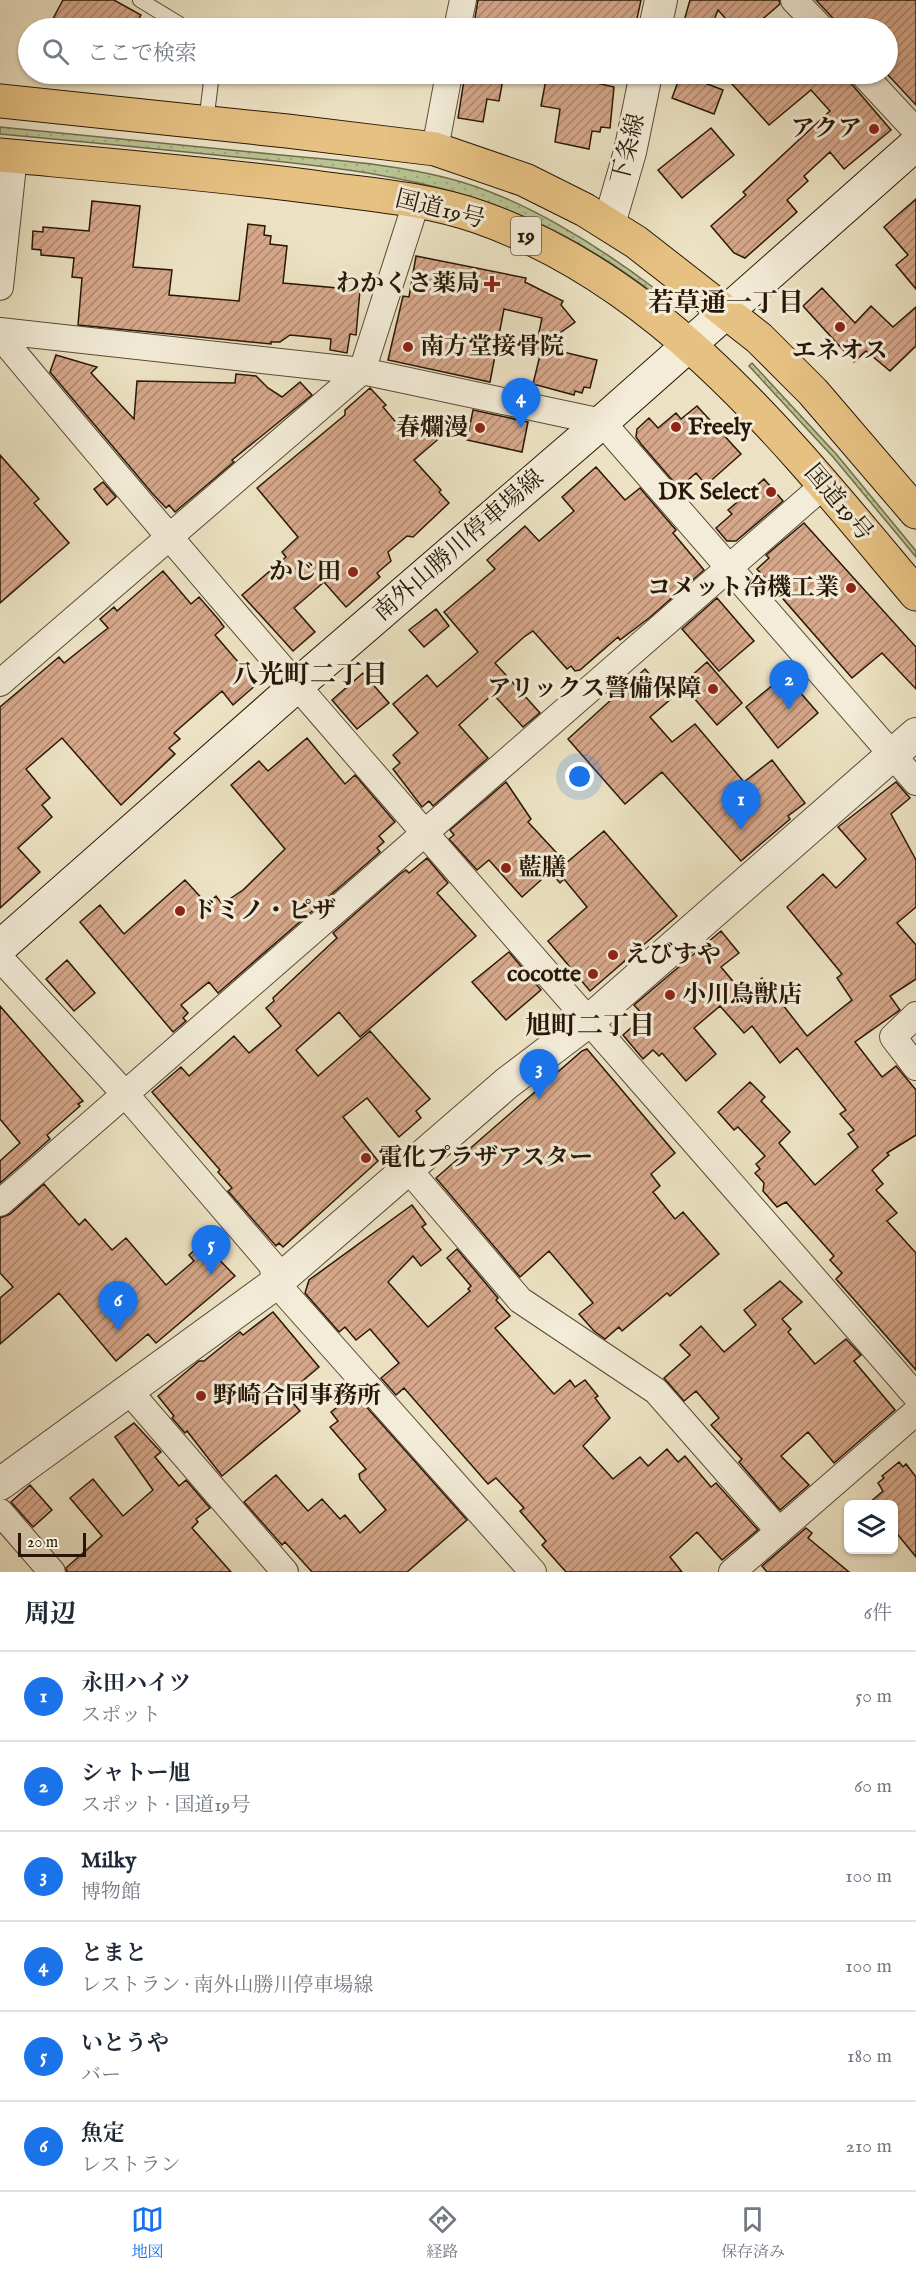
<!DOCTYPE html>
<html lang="ja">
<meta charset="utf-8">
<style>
:root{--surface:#fff;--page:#f2f2f3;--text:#1f2937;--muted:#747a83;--line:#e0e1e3;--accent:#1a73e8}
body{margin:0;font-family:"IM FELL English","Noto Serif JP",serif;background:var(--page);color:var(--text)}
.controls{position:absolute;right:18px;bottom:18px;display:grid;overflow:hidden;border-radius:9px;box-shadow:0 2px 4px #0004}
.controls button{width:54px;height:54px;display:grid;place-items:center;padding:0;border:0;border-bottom:2px solid var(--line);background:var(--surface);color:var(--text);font:30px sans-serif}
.scale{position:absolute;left:18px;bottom:15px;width:68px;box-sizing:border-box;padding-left:6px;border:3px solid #281707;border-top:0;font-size:16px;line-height:21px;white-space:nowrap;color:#281707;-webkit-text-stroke:4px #f3ecd8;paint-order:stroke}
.you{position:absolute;left:580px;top:777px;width:21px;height:21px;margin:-15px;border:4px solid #fff;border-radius:50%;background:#1a73e8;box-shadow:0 0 0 9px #1a73e833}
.badge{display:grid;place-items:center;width:39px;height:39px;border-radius:50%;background:var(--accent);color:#fff;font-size:20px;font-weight:700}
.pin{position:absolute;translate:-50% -50px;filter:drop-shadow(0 2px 3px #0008)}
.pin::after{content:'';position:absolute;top:32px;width:21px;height:18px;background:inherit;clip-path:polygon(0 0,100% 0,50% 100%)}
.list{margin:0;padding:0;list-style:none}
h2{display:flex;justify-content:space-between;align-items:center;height:78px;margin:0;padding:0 24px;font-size:26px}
h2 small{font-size:20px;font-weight:400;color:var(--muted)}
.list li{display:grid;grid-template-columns:39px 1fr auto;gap:18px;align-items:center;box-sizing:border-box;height:90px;padding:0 24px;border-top:2px solid var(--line)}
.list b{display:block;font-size:22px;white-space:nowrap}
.list p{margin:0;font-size:20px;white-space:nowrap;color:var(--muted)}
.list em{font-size:20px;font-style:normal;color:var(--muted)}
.icon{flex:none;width:33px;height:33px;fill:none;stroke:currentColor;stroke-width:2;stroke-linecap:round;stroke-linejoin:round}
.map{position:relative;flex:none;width:916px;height:1572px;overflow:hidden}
.search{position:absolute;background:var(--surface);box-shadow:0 2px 4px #0004;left:18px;right:18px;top:18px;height:66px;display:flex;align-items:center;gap:15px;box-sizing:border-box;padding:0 21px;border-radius:33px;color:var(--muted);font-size:22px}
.sheet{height:618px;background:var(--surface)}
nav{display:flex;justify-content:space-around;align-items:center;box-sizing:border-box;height:84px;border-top:2px solid var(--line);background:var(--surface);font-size:16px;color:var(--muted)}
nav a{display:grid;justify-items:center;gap:3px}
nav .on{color:var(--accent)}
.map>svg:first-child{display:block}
.grass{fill:url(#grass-dots);stroke:#706d4d;stroke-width:1.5}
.building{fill:url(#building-hatch);stroke:#281707;stroke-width:1.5}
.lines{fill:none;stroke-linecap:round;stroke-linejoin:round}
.service-casing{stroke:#594a36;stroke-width:16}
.minor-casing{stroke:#594a36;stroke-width:28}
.tertiary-casing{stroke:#594a36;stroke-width:34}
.secondary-casing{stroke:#281707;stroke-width:35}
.trunk-casing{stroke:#281707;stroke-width:35}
.service{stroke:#f3ecd8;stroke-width:14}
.minor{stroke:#f3ecd8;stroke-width:26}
.tertiary{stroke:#f3ecd8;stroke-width:32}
.secondary{stroke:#f3ecd8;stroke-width:33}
.trunk{stroke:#e6c182;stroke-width:33}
.poi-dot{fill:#8f2418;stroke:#f3ecd8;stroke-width:2}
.labels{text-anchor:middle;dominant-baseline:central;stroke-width:6;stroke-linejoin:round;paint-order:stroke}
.shield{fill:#f3ecd8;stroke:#655746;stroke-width:1.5}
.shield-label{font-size:22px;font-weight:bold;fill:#281707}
.poi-label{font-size:24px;font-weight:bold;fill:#281707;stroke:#f3ecd8;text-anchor:end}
.street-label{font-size:24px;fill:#281707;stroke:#f3ecd8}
.neighbourhood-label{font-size:26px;font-weight:bold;fill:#281707;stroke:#f3ecd8}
</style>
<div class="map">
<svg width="916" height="1572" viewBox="0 0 916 1572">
<defs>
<pattern id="grass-dots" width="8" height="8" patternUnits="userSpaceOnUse" patternTransform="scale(1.5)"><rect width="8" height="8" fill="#b9c393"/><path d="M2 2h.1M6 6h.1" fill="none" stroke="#9fa77d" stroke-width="1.8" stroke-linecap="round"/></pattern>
<pattern id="building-hatch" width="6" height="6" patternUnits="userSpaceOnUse" patternTransform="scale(1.5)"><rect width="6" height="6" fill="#d6a78a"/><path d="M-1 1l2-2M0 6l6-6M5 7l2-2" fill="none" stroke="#ae876f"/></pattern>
</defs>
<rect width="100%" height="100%" fill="#ece2c3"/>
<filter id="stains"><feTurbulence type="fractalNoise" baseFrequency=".00333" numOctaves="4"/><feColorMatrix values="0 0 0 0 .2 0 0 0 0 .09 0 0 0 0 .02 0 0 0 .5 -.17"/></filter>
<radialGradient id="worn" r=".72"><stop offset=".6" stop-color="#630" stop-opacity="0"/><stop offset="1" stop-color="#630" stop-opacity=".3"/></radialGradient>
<path class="grass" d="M0,127c90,9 181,18 271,27 58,6 119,9 176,24 73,18 152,68 211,113l-2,4c-41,-31 -82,-57 -129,-77 -94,-42 -200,-52 -301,-62 -75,-8 -151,-15 -226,-22z
M752,363l85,92 79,96v6l-83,-100 -84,-91z"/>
<path class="building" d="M63,0h51l27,15 -8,13h-85z
M478,0h163l-6,28h-159l1,-4h-3z
M690,0h89l1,4 -28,24h-18l-16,-18 -7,18h-29z
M816,0h100v105l-28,-30v-47h-46z
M465,74h39l-5,27 -12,-2 -4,23 -25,-4z
M547,74h43l-2,7 26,6 -4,41 -9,-1 -1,5 -8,-1 -3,18 -34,-7 5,-33 -19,-3z
M723,74h120l48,56 -47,39 -14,-17 -26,24 4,5 -21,19 10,12 -52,46 -11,-5 -23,-27 35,-31 -3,-3 87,-81 -19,-21 -42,35z
M692,78l31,12 -9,24 -42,-16 7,-19 11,4z
M711,128l23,27 -52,43 -24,-28z
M916,199v90l-20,-24 12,-10 -24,-28z
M92,201l48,5 -7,61 39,3 -3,25 70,6 9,-77 17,2 -1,9 7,1 -1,8 17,2 -4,37 77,7 -4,45 -6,-1 -3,19 -17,-3 1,-11 -41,-4 -10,7h-9v2l-193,-19 4,-47 -10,-1 2,-19 -33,-3v-5l-9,-1 1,-18 10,1v-5l46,4z
M416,256l110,22 -1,4 38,19 -2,4 14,17 -40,29 7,-33 -38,-9 -14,73 -102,-22 15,-64 6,1z
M822,288l33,35 16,-17 22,21 23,-20v39l-26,25 -24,-20 -12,11 -51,-56z
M542,347l55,13 -7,28 -6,-1 -2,6 -7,-2 -1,4 -41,-11z
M56,355l41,12 -6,6 43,46 3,-38 98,2 1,-9 20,2 12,12 14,9 18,-15 12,13 -80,65 2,2 -59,50 -6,-7 -3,3 -14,-15 -102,-121z
M370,388l16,17 -3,2 26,31 27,-24 14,15 -36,31 27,30 -2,2 10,11 -36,34 -6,-1 -19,16 3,9 -14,12 3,4 -34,30 -22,-25 -30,26 21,24 -22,19 -51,-56 44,-38 -4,-5 16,-15 -41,-49 88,-73v-5z
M697,406l44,48 -35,31 -10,-12 -17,15 -38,-44 -5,-7 1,-8 12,-11 9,10 18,-15 5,6z
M473,410l55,12 -6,30 -55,-12z
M0,455l39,44 -5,4 35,40 -69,60z
M596,467l29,33 15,-12 36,42 -3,3 31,37 -55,48 -29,22 -2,-3 -38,33 -5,1 -4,-5 -4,3 -34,-38 -9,6 -29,26 45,50 -17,14 -30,-33 -34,31 29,33 -55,48 -4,-5 -7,6 -29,-38 7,-6 -7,-8 25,-22 -25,-29 34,-29 10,12 41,-35 -34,-40 51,-43 -8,-9 38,-34 14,15 35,-30 -12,-14z
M764,479l19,22 -47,40h-9l-11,-13 16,-14 -4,-4z
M103,482l13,15 -9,8 -13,-16z
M804,523l112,124v42l-34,-36 -30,25 -95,-109 12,-11 -3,-3z
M163,571l28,33 8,-7 20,23 5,7 -9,8 42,49 -24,21 -11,-14 -48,42 6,6 -11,9 6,6 -54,51 -59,-67 -36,31 24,29 -8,7 10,12 -34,31 22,24 -40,36v-201l59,-50 5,6 44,-35 -8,-9 14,-12 3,4z
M717,598l37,43 -35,30 -37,-42z
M436,609l13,17 -25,21 -15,-17z
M707,662l35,41 -25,22 -35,-41z
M645,669l26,30 -21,18 22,25 23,-18 49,58 28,-22 33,43 -17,13 2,3 -49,42 -79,-89 -37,32 -57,-65z
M363,673l26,30 -32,26 -25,-29z
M785,675l33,38 -40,35 -32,-41z
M307,738l38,46 10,-9 40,47 -16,14 5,6 -7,6 3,4 -162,141 -9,-11 -28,23 7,8 -5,5 3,3 -13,11 -93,-110 20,-17 24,29 61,-54 22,24 9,-8 6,8 21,-14 42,-41 -54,-64 28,-24 9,10z
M506,782l25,37 -3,3 38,41 38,-32 73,85 -87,75 -42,-50 39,-34 -23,-28 -4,4 -10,-11 -28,25 -33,-37 -12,10 -28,-31 5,-4 -4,-5z
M896,782l14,16 -19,16 25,46v47l-19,16 19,22v34l-26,17 10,14 -45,32 27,35 14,-11 20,24v45l-29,18 2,2 -17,15 11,14 -7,6 21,23 -10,8 29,32v117l-80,-91 6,-6 -12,-13 4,-4 -48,-54 -9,5 -14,-16 1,-8 -9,-10 5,-4 -4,-5 9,-8 -27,-29 -4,3 -16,-18 32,-30 15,15 -4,4 29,31 -11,11 36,42 43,-38 -10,-13 6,-4 -14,-16 6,-4 -49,-62 -17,15 -28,-37 -8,7 -24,-27 -26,22 22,26 -30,27 -24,-28 -3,3 -6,-6 -10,9 -20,-24 21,-19 -10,-11 87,-74 18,22 -18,14 22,26 19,-15 45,58 45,-36 -15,-22 5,-4 -55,-67 36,-33 13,14 30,-29 -28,-32z
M427,858l21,25 -11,10 39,43 -116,101 -21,-25 -43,38 22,26 52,-45 60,68 -14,12 5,7 -22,19 -32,-39 -24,19 35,44 -95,86 -4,-4 -3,3 -48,-55 4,-3 -14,-16 2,-2 -68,-78 29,-25 8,9 45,-40 15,17 32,-27 -15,-18 8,-7 -1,-3 64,-60 -4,-5 67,-59 6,-4 3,3z
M509,952l32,38 -35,30 -34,-38z
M67,960l28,33 -21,18 -28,-32z
M0,1006l83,95 -5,3 2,2 -33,29 3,4 -50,44v-22l20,-18 -20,-24z
M587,1049l88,104 -24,21 9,12 -7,6 22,27 8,-7 36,42 -49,42 -3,-3 -45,38 -3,-4 -14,12 -11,-8 -15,-17 14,-11 -44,-52 -29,26 -84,-99 146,-127z
M44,1184l35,41 6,-6 27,31 14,-12 40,47 28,-24 -5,-6 14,-12 32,33 -79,67 -8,-9 -32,27 -57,-68 -59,51v-46l13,-11 -13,-14v-55l10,-4z
M412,1205l14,19 -4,3 19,23 -20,16 -8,-10 -25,26 40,45 42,-36 -2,-2 3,-3 -24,-28 10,-9 41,49 -2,2 14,16 -15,12 59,66 16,-14 5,7 10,-7 13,16 -3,2 15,20 -27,28 30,33 27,-22 8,9 19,-17 11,13 7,-6 26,31 5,-4 42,47 -36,30 -25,-28 -27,25 12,15h-116l-24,-27 4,-4 -26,-30 4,-3 -28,-30 -8,6 -84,-96 -8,7 -15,-17 18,-15 -29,-34 -14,11 -11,-13 -6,5 -34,-39 4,-13z
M780,1281l22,21 -20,17 9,10 -3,3 27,32 31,-25 15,16 -7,6 41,49 -61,53 -26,-31 -27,24 28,29 -29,25 -41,-48 3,-3 -31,-34 8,-7 -23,-27 -12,10 -20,-23 26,-23 -10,-10 21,-19 23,26 32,-27 -12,-15z
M273,1312l46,55 -33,28 14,16 -78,65 -35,-45 -2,2 -13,-15 2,-2 -16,-20 41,-35h5l36,-29 3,3z
M354,1393l113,127 -60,52h-95l-27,-30 -3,3 -38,-43 32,-27 32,36 14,-12 18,20 5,-4 15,18 26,-23 -26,-31 -1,-5 7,-5 -36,-42 8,-6 -7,-9z
M134,1423l27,29 -6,5 24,29 7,-6 24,28 -14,11 2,3 -6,6 39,44h-164l-1,-4 36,-32 -32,-38 23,-19 30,37 30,-26 -38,-53z
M899,1462l4,5 3,-3 10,13v80l-22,-27v-26h-26l15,-13 -5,-8 6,-5 -2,-2z
M30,1485l22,25 -19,17 -22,-25z
M806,1528l6,5 -4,5 41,34h-82l-5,-6z"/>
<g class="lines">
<g class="service-casing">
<path id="service" d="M140,0l46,28
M206,122l6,-48"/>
</g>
<g class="minor-casing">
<path id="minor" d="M794,0l27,28
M457,28l6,-28
M863,74l53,57
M435,149l14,-75
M0,287l14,-131
M0,331l362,40 240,51 314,360
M0,336c299,359 610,707 916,1060
M0,683l362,-312 55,-171
M0,958l126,137 146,170 4,18 257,289
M916,1015l-23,22 23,30
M408,1169l112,131 136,91 123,140
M0,1203l824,-718
M128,1390l157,182
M0,1512l52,60
M732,1572l184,-160"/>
</g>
<g class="tertiary-casing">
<path id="tertiary" d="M655,28l6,-28
M609,224l21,-72 16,-78
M0,1484l276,-201 231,-200 83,-63 326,-286"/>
</g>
<g class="secondary-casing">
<path id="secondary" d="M0,947l295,-260 307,-265 314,-278"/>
</g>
<g class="trunk-casing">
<path id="trunk" d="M0,101l287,30 148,18 90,31 60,30 51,32 123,96 54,54 103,120
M0,155c107,10 214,19 321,33 53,7 107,11 158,29 187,65 314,231 437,377"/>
</g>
<use href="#service" class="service"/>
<use href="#minor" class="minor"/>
<use href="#tertiary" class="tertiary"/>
<use href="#secondary" class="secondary"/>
<use href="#trunk" class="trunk"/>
</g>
<g class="poi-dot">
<circle cx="874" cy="129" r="6"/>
<path d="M489 275h6v6h6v6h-6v6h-6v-6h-6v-6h6z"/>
<circle cx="840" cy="327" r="6"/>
<circle cx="408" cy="347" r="6"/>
<circle cx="676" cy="427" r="6"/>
<circle cx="480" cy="428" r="6"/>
<circle cx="771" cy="492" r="6"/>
<circle cx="353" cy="572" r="6"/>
<circle cx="851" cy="588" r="6"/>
<circle cx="713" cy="689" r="6"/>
<circle cx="506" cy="868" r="6"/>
<circle cx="180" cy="911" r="6"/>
<circle cx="613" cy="955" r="6"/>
<circle cx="593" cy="974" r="6"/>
<circle cx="670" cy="995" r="6"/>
<circle cx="366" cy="1158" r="6"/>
<circle cx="201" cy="1396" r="6"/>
</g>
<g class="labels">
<rect class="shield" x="511" y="217" width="30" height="38" rx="4.5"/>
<g class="shield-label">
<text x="526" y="236">19</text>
</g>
<g class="poi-label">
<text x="862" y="129">アクア</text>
<text x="480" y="284">わかくさ薬局</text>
<text x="420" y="347" text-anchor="start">南方堂接骨院</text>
<text x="840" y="351" text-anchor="middle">エネオス</text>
<text x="688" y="427" text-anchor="start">Freely</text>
<text x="468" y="428">春爛漫</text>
<text x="759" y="492">DK Select</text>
<text x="341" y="572">かじ田</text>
<text x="839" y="588">コメット冷機工業</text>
<text x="701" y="689">アリックス警備保障</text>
<text x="518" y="868" text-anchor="start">藍膳</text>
<text x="192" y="911" text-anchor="start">ドミノ・ピザ</text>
<text x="625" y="955" text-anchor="start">えびすや</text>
<text x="581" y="974">cocotte</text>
<text x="682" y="995" text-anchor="start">小川鳥獣店</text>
<text x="378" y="1158" text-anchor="start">電化プラザアスター</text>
<text x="213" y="1396" text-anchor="start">野崎合同事務所</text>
</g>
<g class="street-label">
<text transform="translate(629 149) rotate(-76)">下条線</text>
<text transform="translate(440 210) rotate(14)">国道19号</text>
<text transform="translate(838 503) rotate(50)">国道19号</text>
<text transform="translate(459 546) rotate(-41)">南外山勝川停車場線</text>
</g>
<g class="neighbourhood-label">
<text x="726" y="303">若草通一丁目</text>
<text x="310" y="675">八光町二丁目</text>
<text x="590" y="1026">旭町二丁目</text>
</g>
</g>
<rect width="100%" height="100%" filter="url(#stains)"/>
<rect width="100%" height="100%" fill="url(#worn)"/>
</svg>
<div class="controls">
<button><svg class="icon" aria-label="layers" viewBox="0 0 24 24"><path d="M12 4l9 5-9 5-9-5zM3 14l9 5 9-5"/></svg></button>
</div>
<div class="scale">20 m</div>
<div class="you"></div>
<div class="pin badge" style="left:741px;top:830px">1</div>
<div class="pin badge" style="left:789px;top:710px">2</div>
<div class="pin badge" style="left:539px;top:1099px">3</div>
<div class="pin badge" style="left:521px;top:428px">4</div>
<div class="pin badge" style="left:211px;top:1275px">5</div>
<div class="pin badge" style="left:118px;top:1331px">6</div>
<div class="search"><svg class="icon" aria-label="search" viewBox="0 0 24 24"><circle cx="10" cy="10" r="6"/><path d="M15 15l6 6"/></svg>ここで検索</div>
</div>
<section class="sheet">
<h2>周辺<small>6件</small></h2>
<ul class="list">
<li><span class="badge">1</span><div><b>永田ハイツ</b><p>スポット</p></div><em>50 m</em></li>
<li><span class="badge">2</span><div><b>シャトー旭</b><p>スポット · 国道19号</p></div><em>60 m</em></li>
<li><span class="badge">3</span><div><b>Milky</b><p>博物館</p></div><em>100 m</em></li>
<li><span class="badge">4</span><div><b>とまと</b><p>レストラン · 南外山勝川停車場線</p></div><em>100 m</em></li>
<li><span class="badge">5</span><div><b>いとうや</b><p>バー</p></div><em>180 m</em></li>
<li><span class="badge">6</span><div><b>魚定</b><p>レストラン</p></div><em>210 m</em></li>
</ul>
</section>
<nav>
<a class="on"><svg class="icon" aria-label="map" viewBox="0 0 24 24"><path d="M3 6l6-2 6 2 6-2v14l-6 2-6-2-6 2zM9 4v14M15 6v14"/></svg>地図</a>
<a><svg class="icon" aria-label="directions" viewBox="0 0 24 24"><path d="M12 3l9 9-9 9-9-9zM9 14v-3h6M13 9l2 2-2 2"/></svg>経路</a>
<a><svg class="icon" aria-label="saved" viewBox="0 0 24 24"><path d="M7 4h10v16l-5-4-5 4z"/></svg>保存済み</a>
</nav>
